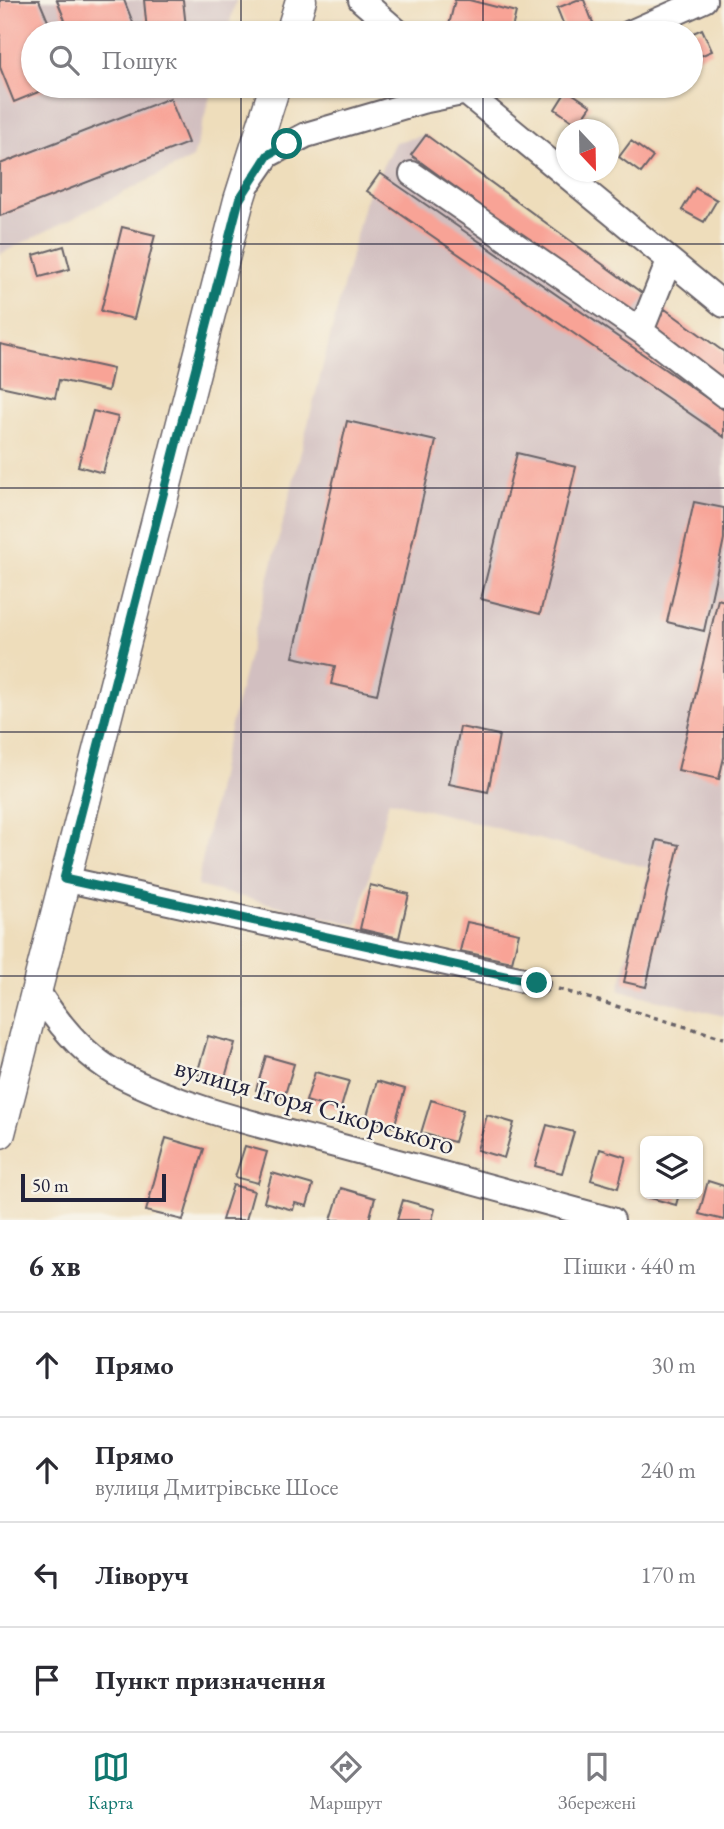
<!DOCTYPE html>
<html lang="uk">
<meta charset="utf-8">
<style>
:root{--surface:#fff;--page:#f7f7f7;--text:#2b2b33;--muted:#7c7c81;--line:#e1e1e2;--accent:#0f766e}
body{margin:0;font-family:"EB Garamond",serif;background:var(--page);color:var(--text)}
.controls{position:absolute;right:21px;bottom:21px;display:grid;overflow:hidden;border-radius:10px;box-shadow:0 2px 5px #0004}
.controls button{width:63px;height:63px;display:grid;place-items:center;padding:0;border:0;border-bottom:2px solid var(--line);background:var(--surface);color:var(--text);font:35px sans-serif}
.compass{position:absolute;left:556px;top:119px;width:63px;height:63px;border-radius:50%;background:var(--surface);box-shadow:0 2px 5px #0004;rotate:158deg}
.scale{position:absolute;left:21px;bottom:18px;width:145px;box-sizing:border-box;padding-left:7px;border:4px solid #22223b;border-top:0;font-size:19px;line-height:24px;white-space:nowrap;color:#22223b;-webkit-text-stroke:5px #f7f3e8;paint-order:stroke}
.stop{position:absolute;width:21px;height:21px;margin:-16px;border:5px solid #0f766e;border-radius:50%;background:#fff}
.stop.end{background:#0f766e;border-color:#fff;box-shadow:0 2px 7px #0008}
.list{margin:0;padding:0;list-style:none}
h2{display:flex;justify-content:space-between;align-items:center;height:91px;margin:0;padding:0 28px;font-size:30px}
h2 small{font-size:23px;font-weight:400;color:var(--muted)}
.list li{display:grid;grid-template-columns:46px 1fr auto;gap:21px;align-items:center;box-sizing:border-box;height:105px;padding:0 28px;border-top:2px solid var(--line)}
.list b{display:block;font-size:26px;white-space:nowrap}
.list p{margin:0;font-size:23px;white-space:nowrap;color:var(--muted)}
.list em{font-size:23px;font-style:normal;color:var(--muted)}
.icon{flex:none;width:38px;height:38px;fill:none;stroke:currentColor;stroke-width:2;stroke-linecap:round;stroke-linejoin:round}
.map{position:relative;flex:none;width:724px;height:1220px;overflow:hidden}
.search{position:absolute;background:var(--surface);box-shadow:0 2px 5px #0004;left:21px;right:21px;top:21px;height:77px;display:flex;align-items:center;gap:18px;box-sizing:border-box;padding:0 24px;border-radius:38px;color:var(--muted);font-size:26px}
.sheet{height:511px;background:var(--surface)}
nav{display:flex;justify-content:space-around;align-items:center;box-sizing:border-box;height:98px;border-top:2px solid var(--line);background:var(--surface);font-size:19px;color:var(--muted)}
nav a{display:grid;justify-items:center;gap:4px}
nav .on{color:var(--accent)}
.map>svg:first-child{display:block}
.industrial{fill:#d2bfc0}
.building{fill:#f8a396}
.lines{fill:none;stroke-linecap:round;stroke-linejoin:round}
.minor-casing{stroke:#696368;stroke-width:28}
.major-casing{stroke:#696368;stroke-width:33}
.path{stroke:#696368;stroke-width:3.5;stroke-dasharray:5 5;stroke-linecap:butt}
.minor{stroke:#fff;stroke-width:24}
.major{stroke:#fff;stroke-width:30}
.route{stroke:#0f766e;stroke-width:9}
.grid{fill:none;stroke:#22223b;stroke-width:2;stroke-opacity:0.55}
.labels{text-anchor:middle;dominant-baseline:central;stroke-width:5;stroke-linejoin:round;paint-order:stroke}
.street-label{font-size:28px;fill:#22223b;stroke:#f7f3e8}
</style>
<div class="map">
<svg width="724" height="1220" viewBox="0 0 724 1220">
<rect width="100%" height="100%" fill="#f7f3e8"/>
<filter id="ink" filterUnits="userSpaceOnUse"><feTurbulence type="fractalNoise" baseFrequency=".0143" numOctaves="2"/><feDisplacementMap in="SourceGraphic" scale="14" xChannelSelector="R" yChannelSelector="G"/><feConvolveMatrix kernelMatrix="1 2 1 2 8 2 1 2 1" color-interpolation-filters="sRGB"/></filter>
<filter id="wash" filterUnits="userSpaceOnUse"><feTurbulence type="fractalNoise" baseFrequency=".00686" numOctaves="4" result="noise"/><feDisplacementMap in="SourceGraphic" scale="28" xChannelSelector="R" yChannelSelector="G"/><feGaussianBlur stdDeviation="1.57" result="paint"/><feColorMatrix in="noise" values="0 0 0 0 0 0 0 0 0 0 0 0 0 0 0 0 0 1.4 0 .05"/><feComposite in="paint" operator="in"/></filter>
<g filter="url(#wash)">
<rect width="100%" height="100%" fill="#edb"/>
<path class="industrial" d="M0,0h236l-9,33h-194v53h180l-20,72 -193,96z
M426,135l298,217v664l-105,-26 30,-122 -260,-68 -32,125 -160,-39 26,-130 142,-555 30,-59z"/>
<g id="blocks">
<path class="building" d="M0,0h39l14,33h-20v53h20l-39,16 -14,-35z
M57,0h67l13,33h-67z
M144,0h39l3,27 -39,4z
M455,0h14l47,12 -5,21h-64z
M577,0h7l9,23 -26,10 -10,-25z
M702,29l10,22 -21,9v-26z
M567,90l24,16 -13,19 -23,-16z
M170,98l18,45 -188,73v-52z
M426,135l220,161 -14,20 -221,-161z
M631,141l22,16 -12,16 -22,-16z
M380,173l344,237v27l-357,-246z
M695,188l22,12 -13,22 -22,-12z
M122,227l33,8 -21,84 -33,-8z
M64,246l6,23 -30,8 -6,-22z
M665,309l59,43v32l-74,-56z
M0,344l113,25 -5,22 -49,-11 -4,18 -55,-12z
M93,411l25,6 -15,56 -25,-7z
M347,421l89,20 -59,253 -46,-10 4,-18 -42,-9z
M517,453l59,14 -36,147 -59,-15z
M694,502l30,6v31l-20,92 -37,-9z
M718,599l6,2v156l-5,22 -41,-9z
M460,727l39,8 -11,57 -39,-8z
M657,840l22,5 -33,142 -22,-5z
M370,885l39,9 -10,44 -39,-9z
M467,922l52,11 -7,29 -52,-11z
M208,1036l27,7 -11,38 -27,-7z
M266,1056l28,8 -10,34 -28,-8z
M315,1072l34,9 -9,30 -34,-10z
M377,1081l28,8 -11,38 -28,-8z
M431,1100l32,10 -9,32 -33,-9z
M487,1115l27,8 -10,35 -27,-8z
M547,1125l27,7 -12,41 -27,-7z
M166,1138l38,11 -21,71 -37,-9z
M245,1146l22,6 -9,31 -23,-6z
M600,1149l26,8 -8,31 -27,-8z
M272,1173l41,12 -6,21 -12,-3 -2,7 -29,-8z
M708,1181l16,5v34l-25,-6z
M233,1185l21,6 -8,29h-24z
M341,1188l34,10 -6,22h-38z
M648,1194h31l-3,11 -29,-8z
M403,1200l32,9 -3,11h-35z"/>
</g>
</g>
<g filter="url(#ink)">
<use href="#blocks" fill-opacity="0" stroke="#696368" stroke-width="2"/>
<g class="lines">
<g class="minor-casing">
<path id="minor" d="M361,0l38,33
M630,33l74,-33
M458,86l266,219
M412,174l229,157 83,64
M250,181l18,-26 38,-20 116,-34 75,-15
M641,331l28,-70
M64,879l473,104
M36,989c20,32 46,65 80,84 69,36 148,53 223,73 91,24 182,49 273,74"/>
</g>
<g class="major-casing">
<path id="major" d="M291,33l10,-33
M0,1133l239,-933 36,-114"/>
</g>
<path class="path" d="M558,989l166,49"/>
<use href="#minor" class="minor"/>
<use href="#major" class="major"/>
</g>
</g>
<g class="lines" filter="url(#ink)">
<path class="route" d="M287,144l-19,11 -29,45 -175,679 473,104"/>
</g>
<path class="grid" d="M241,0v33M483,0v33M241,86v1134M483,86v1134M0,244h724M0,488h724M0,732h724M0,976h724"/>
<g class="labels">
<g class="street-label">
<text transform="translate(315 1105) rotate(16)">вулиця Ігоря Сікорського</text>
</g>
</g>
</svg>
<div class="controls">
<button><svg class="icon" aria-label="layers" viewBox="0 0 24 24"><path d="M12 4l9 5-9 5-9-5zM3 14l9 5 9-5"/></svg></button>
</div>
<svg class="compass" viewBox="-18 -18 36 36"><path d="M0-13l5 13h-10z" fill="#e53935"/><path d="M0 13l5-13h-10z" fill="#7c7c81"/></svg>
<div class="scale">50 m</div>
<div class="stop" style="left:287px;top:144px"></div>
<div class="stop end" style="left:537px;top:983px"></div>
<div class="search"><svg class="icon" aria-label="search" viewBox="0 0 24 24"><circle cx="10" cy="10" r="6"/><path d="M15 15l6 6"/></svg>Пошук</div>
</div>
<section class="sheet">
<h2>6 хв<small>Пішки · 440 m</small></h2>
<ul class="list">
<li><svg class="icon" aria-label="ahead" viewBox="0 0 24 24"><path d="M12 20V5M6 11l6-6 6 6"/></svg><div><b>Прямо</b></div><em>30 m</em></li>
<li><svg class="icon" aria-label="ahead" viewBox="0 0 24 24"><path d="M12 20V5M6 11l6-6 6 6"/></svg><div><b>Прямо</b><p>вулиця Дмитрівське Шосе</p></div><em>240 m</em></li>
<li><svg class="icon" aria-label="left" viewBox="0 0 24 24"><path d="M17 20v-9H6M10 6l-5 5 5 5"/></svg><div><b>Ліворуч</b></div><em>170 m</em></li>
<li><svg class="icon" aria-label="arrive" viewBox="0 0 24 24"><path d="M6 21V4h12l-3 4 3 4H6"/></svg><div><b>Пункт призначення</b></div></li>
</ul>
</section>
<nav>
<a class="on"><svg class="icon" aria-label="map" viewBox="0 0 24 24"><path d="M3 6l6-2 6 2 6-2v14l-6 2-6-2-6 2zM9 4v14M15 6v14"/></svg>Карта</a>
<a><svg class="icon" aria-label="directions" viewBox="0 0 24 24"><path d="M12 3l9 9-9 9-9-9zM9 14v-3h6M13 9l2 2-2 2"/></svg>Маршрут</a>
<a><svg class="icon" aria-label="saved" viewBox="0 0 24 24"><path d="M7 4h10v16l-5-4-5 4z"/></svg>Збережені</a>
</nav>
